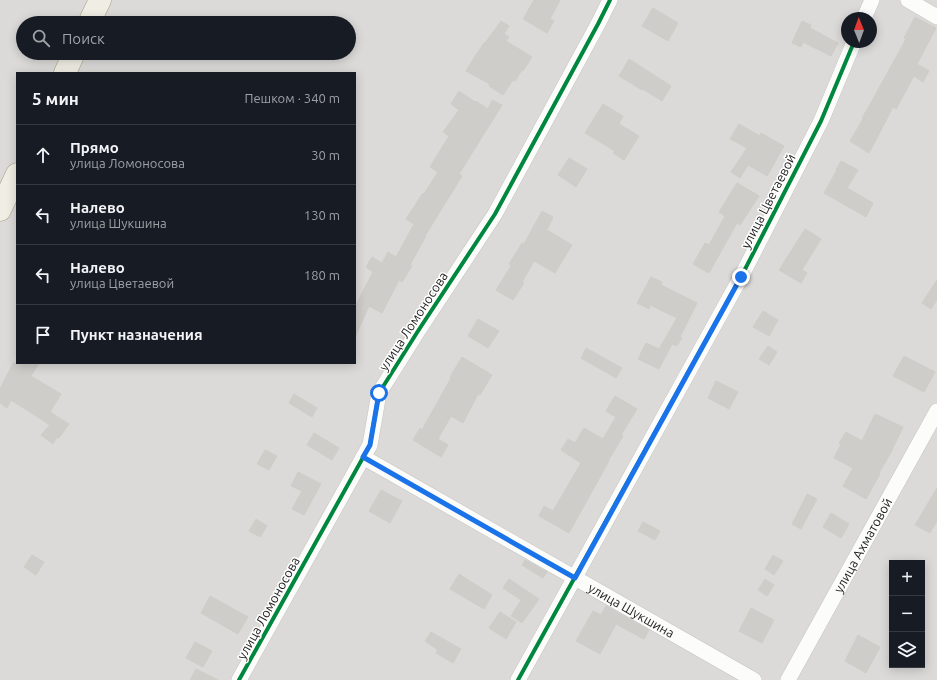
<!DOCTYPE html>
<html lang="ru">
<meta charset="utf-8">
<style>
:root{--surface:#171b24;--page:#242831;--text:#f1f3f6;--muted:#9ea1a6;--line:#363941}
body{margin:0;font-family:Ubuntu,sans-serif;background:var(--page);color:var(--text)}
.controls{position:absolute;right:12px;bottom:12px;display:grid;overflow:hidden;border-radius:0px;box-shadow:0 2px 10px #0003}
.controls button{width:36px;height:36px;display:grid;place-items:center;padding:0;border:0;border-bottom:1px solid var(--line);background:var(--surface);color:var(--text);font:20px sans-serif}
.compass{position:absolute;left:841px;top:12px;width:36px;height:36px;border-radius:50%;background:var(--surface);box-shadow:0 2px 10px #0003;rotate:359deg}
.stop{position:absolute;width:12px;height:12px;margin:-9px;border:3px solid #1a73e8;border-radius:50%;background:#fff}
.stop.end{background:#1a73e8;border-color:#fff;box-shadow:0 1px 4px #0008}
.list{margin:0;padding:0;list-style:none}
h2{display:flex;justify-content:space-between;align-items:center;height:52px;margin:0;padding:0 16px;font-size:17px}
h2 small{font-size:13px;font-weight:400;color:var(--muted)}
.list li{display:grid;grid-template-columns:26px 1fr auto;gap:12px;align-items:center;box-sizing:border-box;height:60px;padding:0 16px;border-top:1px solid var(--line)}
.list b{display:block;font-size:15px;white-space:nowrap}
.list p{margin:0;font-size:13px;white-space:nowrap;color:var(--muted)}
.list em{font-size:13px;font-style:normal;color:var(--muted)}
.icon{flex:none;width:22px;height:22px;fill:none;stroke:currentColor;stroke-width:2;stroke-linecap:round;stroke-linejoin:round}
.map{position:relative;flex:none;width:937px;height:680px;overflow:hidden}
.search{position:absolute;background:var(--surface);box-shadow:0 2px 10px #0003;left:16px;top:16px;width:340px;height:44px;display:flex;align-items:center;gap:10px;box-sizing:border-box;padding:0 14px;border-radius:22px;color:var(--muted);font-size:15px}
.panel{position:absolute;background:var(--surface);box-shadow:0 2px 10px #0003;left:16px;top:72px;width:340px;height:292px;border-radius:0px}
.map>svg:first-child{display:block}
.residential{fill:#dbdad8;fill-rule:evenodd}
.building{fill:#cecdc9;stroke:#cfcdc7}
.lines{fill:none;stroke-linecap:round;stroke-linejoin:round}
.minor-casing{stroke:#c5c4c2;stroke-width:16}
.primary-casing{stroke:#a29e83;stroke-width:23}
.minor{stroke:#fcfcfb;stroke-width:15}
.primary{stroke:#f0eee4;stroke-width:22}
.cycleway-casing{stroke:#fff;stroke-width:6}
.cycleway{stroke:#00873e;stroke-width:4}
.route{stroke:#1a73e8;stroke-width:5}
.labels{text-anchor:middle;dominant-baseline:central;stroke-width:3;stroke-linejoin:round;paint-order:stroke}
.street-label{font-size:13px;fill:#1e1e1e;stroke:#fff}
</style>
<div class="map">
<svg width="937" height="680" viewBox="0 0 937 680">
<rect width="100%" height="100%" fill="#ecebe6"/>
<path class="residential" d="M0,0h937v680h-937zM847,18h24v24h-24zM23,23h326v30h-326zM17,73h338v290h-338zM892,563h30v102h-30z"/>
<path class="building" d="M534,0h26l-10,19 4,2 -7,12 -24,-14z
M653,8l25,15 -10,18 -26,-15z
M915,17l21,11 -19,36 12,7 -6,11 -9,-6 -18,33 -3,-2 -16,31 -8,15 -19,-12 13,-22 -1,-1 6,-10 38,-69 -2,-1z
M501,21l8,5 -5,8 5,3 -3,4 26,16 -9,14 -1,-1 -7,11 -2,-1 -10,15 -14,-9 1,-2 -24,-13 6,-10 12,-18h1z
M802,21l9,4 -1,3 28,15 -7,13 -28,-14 -2,5 -9,-4z
M629,59l42,27 -9,15 -19,-12 -1,1 -23,-14z
M459,91l16,11 1,-1 12,8 4,-9 10,5 -43,69 3,2 -37,60h1l-16,29 2,1 -10,16 -3,-2 -17,33 -13,-7 -14,31v-30l18,-35 -7,-5 6,-10 10,6 6,-11 8,5 18,-33 -8,-5 17,-26 1,1 14,-22 -8,-5 19,-31 -6,-4 16,-22 -8,-6z
M603,104l20,12 -4,8 20,12 -15,24 -11,-7 2,-2 -30,-18z
M739,124l21,12 1,-3 23,13 -17,30 -19,-11 -8,13 -9,-6 16,-24 -17,-9z
M569,158l18,11 -11,18 -18,-12z
M841,161l17,9 -11,18 26,15 -7,14 -42,-24 13,-23h-1z
M737,183l22,13 -19,29 -3,-2 -28,50 -16,-9 12,-21 4,2 16,-29 -6,-4z
M542,211l11,6 -6,13 25,15 -17,28 -21,-12 -12,21 2,1 -11,17 -17,-10 15,-24 -2,-2 13,-21 2,1z
M805,229l16,10 -19,31 5,3 -6,10 -22,-13z
M651,277l11,5 -1,3 36,18 -17,34 2,1 -5,8 -5,-2 -13,25 -21,-10 8,-16 13,6 18,-31 -27,-13 -1,4 -12,-6z
M937,280v20l-6,9 -9,-6z
M763,311l15,9 -9,16 -16,-9z
M478,319l21,12 -11,17 -20,-12z
M768,346l9,6 -8,13 -10,-6z
M586,348l36,20 -6,10 -35,-20z
M904,356l31,16 -11,20 -31,-16z
M462,357l30,18 -12,20 -2,-1 -15,29 -12,-7 -13,23 10,6 -7,12 -28,-17 7,-12 2,2 29,-52 -1,-1z
M13,363h26l-8,13 30,18 -11,18 19,12 -10,14 -2,-1 -4,7 -12,-9 9,-10 -39,-25 -4,8 -7,-5v-14z
M716,381l22,11 -9,17 -21,-11z
M294,394l23,14 -5,9 -23,-14z
M615,396l22,13 -16,26 2,1 -15,25h1l-40,72 -30,-17 5,-10 9,5 28,-48 -20,-13 7,-11 7,4 9,-15 19,11 13,-22 -10,-6z
M875,414l28,13 -13,27 -11,19 1,1 -14,25 -23,-13 10,-18 -19,-10 7,-14 -2,-1 7,-11 16,9z
M314,433l25,15 -7,12 -25,-15z
M265,450l12,6 -8,14 -12,-6z
M298,472l23,12 -17,31 -12,-6 10,-18 -11,-5z
M937,488v33l-7,12 -15,-8z
M381,490l21,11 -12,22 -21,-12z
M807,494l10,5 -16,30 -9,-5z
M831,513l18,11 -8,14 -18,-11z
M256,519l11,7 -7,11 -11,-6z
M643,522l17,9 -5,9 -17,-9z
M32,555l12,7 -8,13 -12,-8z
M773,555l10,6 -9,14 -9,-6z
M525,560l22,12 -4,6 -21,-13z
M459,574l33,21 -8,14 -34,-20z
M509,579l30,20 -17,24 -11,-7 10,-16 -18,-12z
M765,579l9,6 -7,11 -9,-6z
M210,596l38,21 -10,17 -37,-21z
M606,606l43,24 -5,9 -28,-15 -16,30 -24,-13 17,-30 8,4z
M751,608l23,12 -12,23 -23,-12z
M500,612l16,10 -10,17 -17,-11z
M431,632l30,17 -8,14 -17,-10 2,-3 -13,-9z
M858,635l22,12 -14,26 -21,-12z
M195,642l17,9 -9,16 -17,-9z
M196,669l22,11h-28z"/>
<g class="lines">
<g class="minor-casing">
<g id="minor">
<path d="M908,0l29,17"/>
<path d="M864,18l8,-18"/>
<path id="s1" d="M363,457l391,223"/>
<path d="M239,680l131,-235 9,-52 39,-62 77,-117 103,-190 12,-24"/>
<path d="M518,680l223,-403 80,-156 33,-79"/>
<path id="s2" d="M788,680l149,-269"/>
</g>
</g>
<g class="primary-casing">
<path id="primary" d="M89,23l11,-23
M65,73l9,-20
M0,210l17,-36"/>
</g>
<use href="#minor" class="minor"/>
<use href="#primary" class="primary"/>
<g class="cycleway-casing">
<path id="cycleway" d="M239,680l131,-235 9,-52 39,-62 77,-117 103,-190 12,-24
M518,680l223,-403 80,-156 33,-79"/>
</g>
<use href="#cycleway" class="cycleway"/>
</g>
<g class="lines">
<path class="route" d="M379,393l-9,52 -7,12 212,121 166,-301"/>
</g>
<g class="labels">
<g class="street-label">
<text transform="translate(768 201) rotate(-63)">улица Цветаевой</text>
<text transform="translate(413 321) rotate(-57)">улица Ломоносова</text>
<text stroke="none"><textPath href="#s2" startOffset="154">улица Ахматовой</textPath></text>
<text transform="translate(268 608) rotate(-61)">улица Ломоносова</text>
<text stroke="none"><textPath href="#s1" startOffset="309">улица Шукшина</textPath></text>
</g>
</g>
</svg>
<div class="controls">
<button>+</button>
<button>−</button>
<button><svg class="icon" aria-label="layers" viewBox="0 0 24 24"><path d="M12 4l9 5-9 5-9-5zM3 14l9 5 9-5"/></svg></button>
</div>
<svg class="compass" viewBox="-18 -18 36 36"><path d="M0-13l5 13h-10z" fill="#e53935"/><path d="M0 13l5-13h-10z" fill="#9ea1a6"/></svg>
<div class="stop" style="left:379px;top:393px"></div>
<div class="stop end" style="left:741px;top:277px"></div>
<div class="search"><svg class="icon" aria-label="search" viewBox="0 0 24 24"><circle cx="10" cy="10" r="6"/><path d="M15 15l6 6"/></svg>Поиск</div>
<section class="panel">
<h2>5 мин<small>Пешком · 340 m</small></h2>
<ul class="list">
<li><svg class="icon" aria-label="ahead" viewBox="0 0 24 24"><path d="M12 20V5M6 11l6-6 6 6"/></svg><div><b>Прямо</b><p>улица Ломоносова</p></div><em>30 m</em></li>
<li><svg class="icon" aria-label="left" viewBox="0 0 24 24"><path d="M17 20v-9H6M10 6l-5 5 5 5"/></svg><div><b>Налево</b><p>улица Шукшина</p></div><em>130 m</em></li>
<li><svg class="icon" aria-label="left" viewBox="0 0 24 24"><path d="M17 20v-9H6M10 6l-5 5 5 5"/></svg><div><b>Налево</b><p>улица Цветаевой</p></div><em>180 m</em></li>
<li><svg class="icon" aria-label="arrive" viewBox="0 0 24 24"><path d="M6 21V4h12l-3 4 3 4H6"/></svg><div><b>Пункт назначения</b></div></li>
</ul>
</section>
</div>
